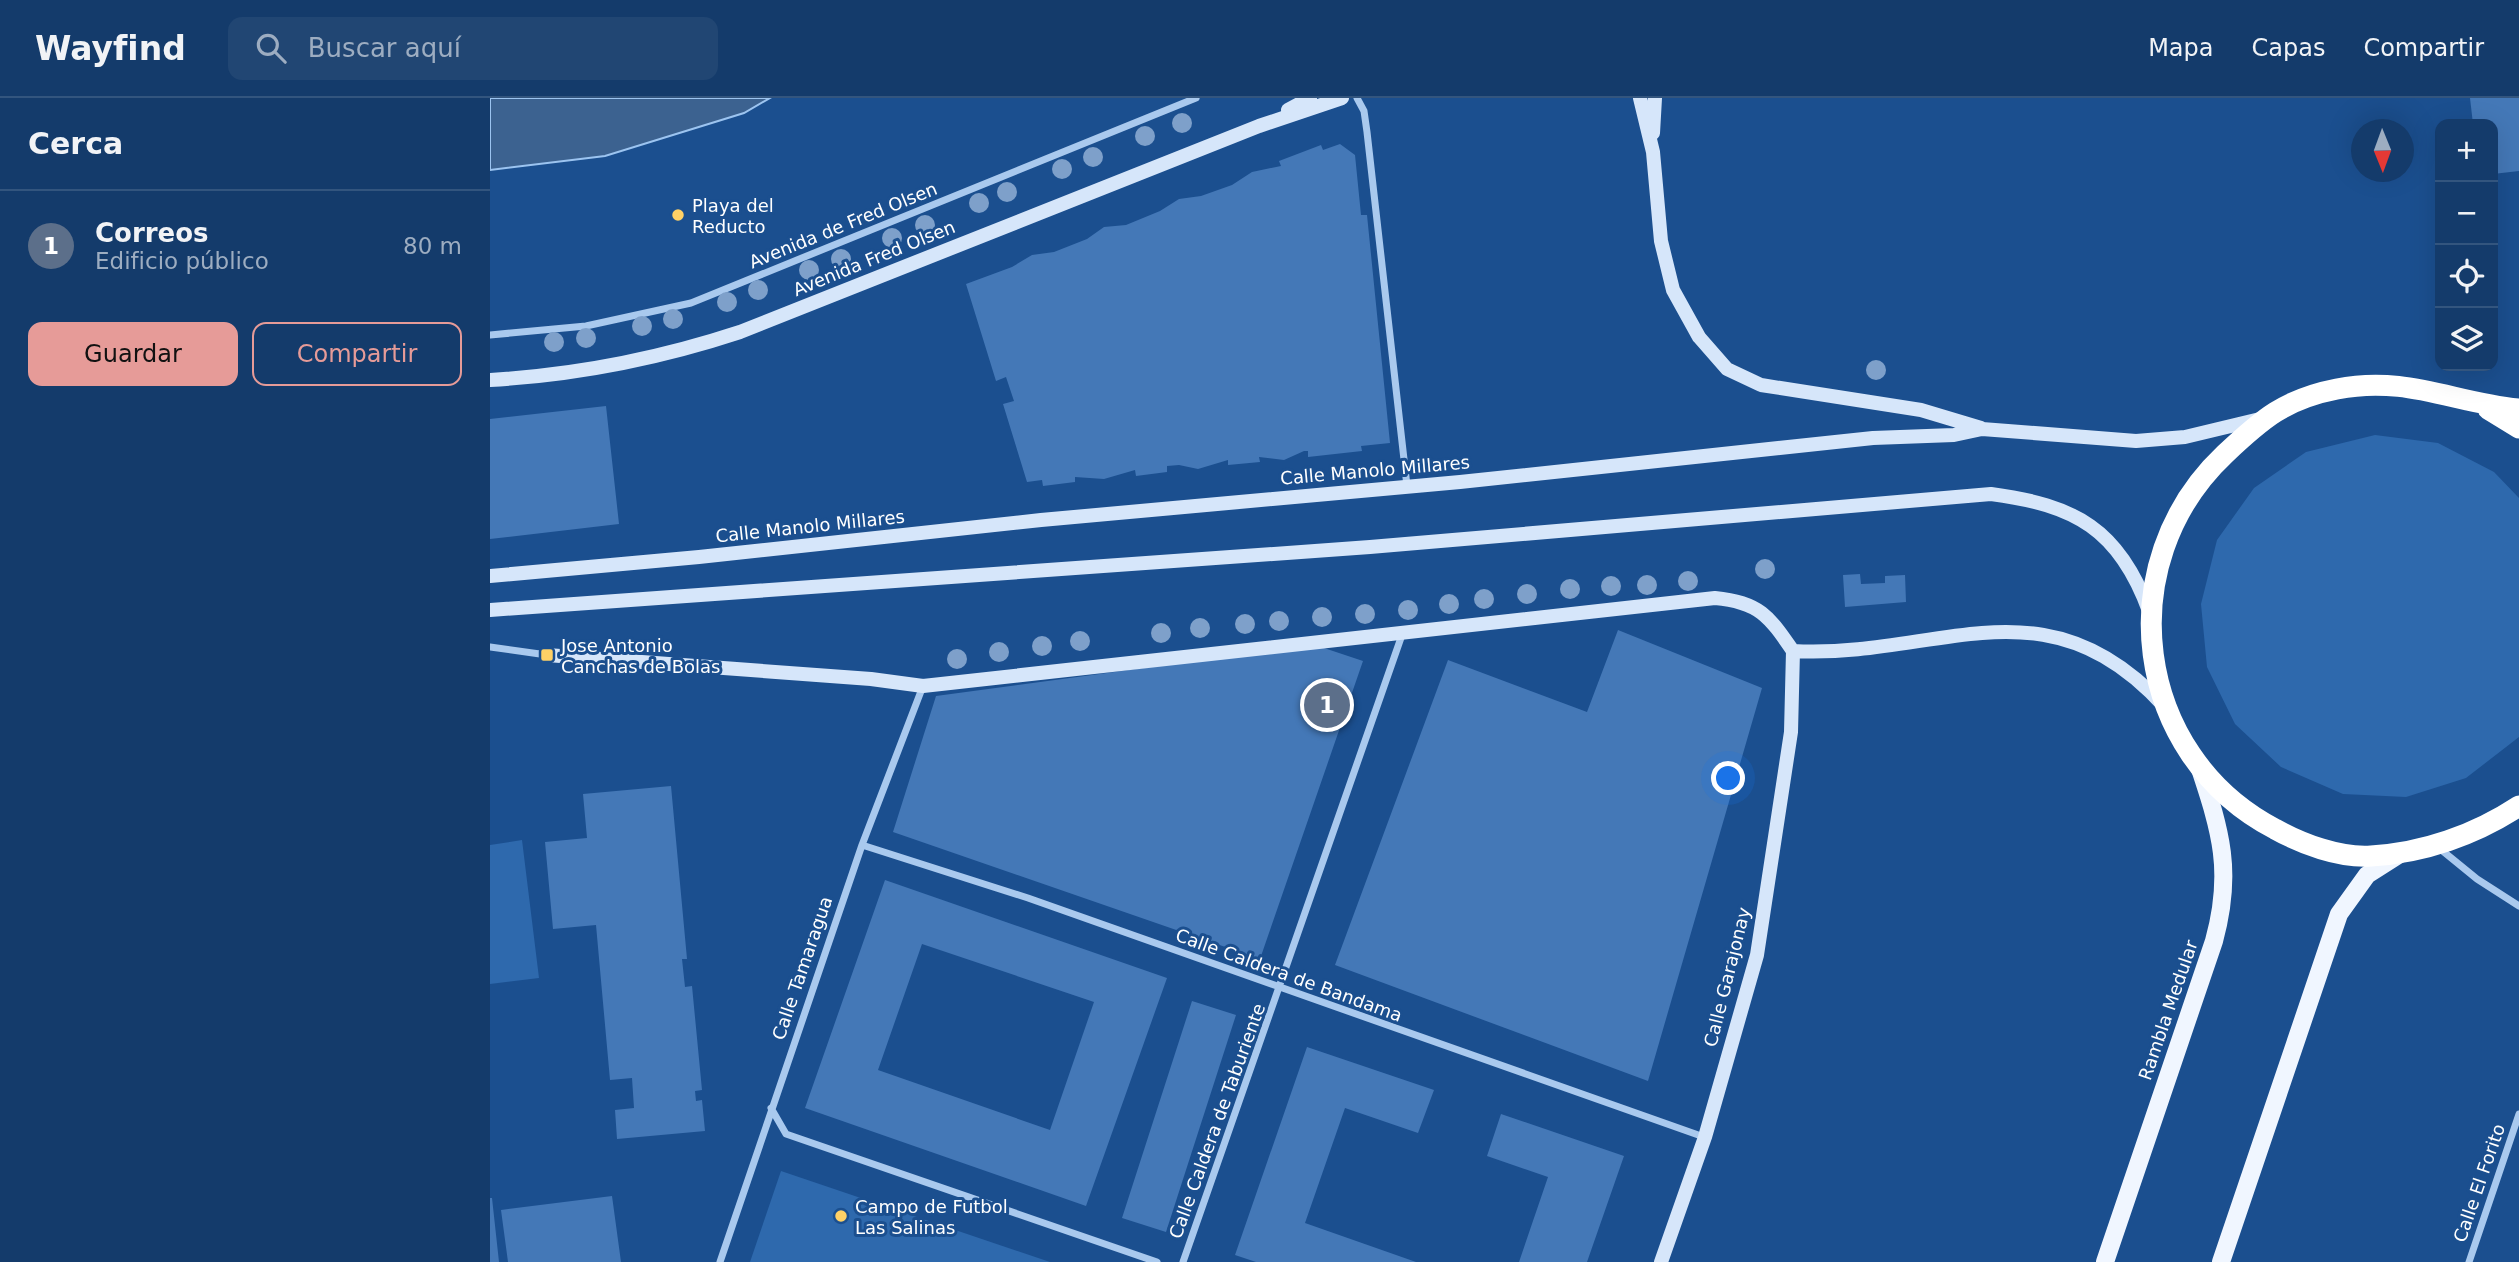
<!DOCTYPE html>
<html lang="es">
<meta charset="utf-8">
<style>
:root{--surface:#143b6b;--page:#214673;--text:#f1f3f6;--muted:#9dadc1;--line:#33557e;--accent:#e69b98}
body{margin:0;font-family:"DejaVu Sans",sans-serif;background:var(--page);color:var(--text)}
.controls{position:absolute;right:21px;top:21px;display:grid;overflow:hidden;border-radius:14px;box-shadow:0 7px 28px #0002}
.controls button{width:63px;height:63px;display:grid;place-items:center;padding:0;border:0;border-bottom:2px solid var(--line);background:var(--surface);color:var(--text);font:35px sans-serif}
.compass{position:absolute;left:1861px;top:21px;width:63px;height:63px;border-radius:50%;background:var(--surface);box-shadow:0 7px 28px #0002;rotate:179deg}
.you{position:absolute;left:1239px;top:681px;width:24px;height:24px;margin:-18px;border:5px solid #fff;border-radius:50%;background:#1a73e8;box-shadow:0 0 0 10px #1a73e833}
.badge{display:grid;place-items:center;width:46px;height:46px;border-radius:50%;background:var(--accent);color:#fff;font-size:23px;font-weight:700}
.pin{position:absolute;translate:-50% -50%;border:4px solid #fff;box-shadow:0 2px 7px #0006}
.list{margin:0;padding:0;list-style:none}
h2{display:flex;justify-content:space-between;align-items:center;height:91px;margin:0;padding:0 28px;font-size:30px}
h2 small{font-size:23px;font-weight:400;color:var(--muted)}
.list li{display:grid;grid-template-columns:46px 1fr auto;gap:21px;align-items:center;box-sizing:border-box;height:112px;padding:0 28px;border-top:2px solid var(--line)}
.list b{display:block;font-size:26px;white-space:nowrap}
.list p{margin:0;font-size:23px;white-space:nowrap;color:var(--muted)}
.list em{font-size:23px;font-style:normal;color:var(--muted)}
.actions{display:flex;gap:14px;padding:21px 28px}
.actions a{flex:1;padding:16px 0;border:2px solid var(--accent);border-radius:14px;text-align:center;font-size:24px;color:var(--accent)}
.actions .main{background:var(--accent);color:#111}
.icon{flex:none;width:38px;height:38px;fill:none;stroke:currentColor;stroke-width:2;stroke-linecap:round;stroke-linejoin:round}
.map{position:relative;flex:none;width:2029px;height:1164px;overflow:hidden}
header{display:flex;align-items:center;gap:42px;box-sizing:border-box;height:98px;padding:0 35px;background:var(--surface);border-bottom:2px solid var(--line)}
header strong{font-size:33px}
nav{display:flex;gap:38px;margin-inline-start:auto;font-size:24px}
.search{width:490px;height:63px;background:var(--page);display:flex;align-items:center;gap:18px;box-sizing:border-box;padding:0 24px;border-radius:14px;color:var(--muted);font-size:26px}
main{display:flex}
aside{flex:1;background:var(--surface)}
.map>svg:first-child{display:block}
.green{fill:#2e69ad}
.water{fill:#3c6290;stroke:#9cc4f0;stroke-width:2}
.building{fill:#4478b7;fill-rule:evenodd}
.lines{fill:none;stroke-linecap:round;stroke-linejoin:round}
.street{stroke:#a9c9ee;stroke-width:7}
.secondary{stroke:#d6e6fa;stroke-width:14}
.primary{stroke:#f0f6ff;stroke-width:18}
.highway{stroke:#fff;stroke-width:21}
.tree{fill:#7ea0ca}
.poi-dot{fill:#ffd166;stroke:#1b4f8f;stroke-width:2.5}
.labels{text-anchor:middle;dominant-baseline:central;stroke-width:6;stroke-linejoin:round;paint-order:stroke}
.poi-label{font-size:18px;fill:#fff;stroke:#1b4f8f;text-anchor:start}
.street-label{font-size:18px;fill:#fff;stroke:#1b4f8f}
</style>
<header>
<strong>Wayfind</strong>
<div class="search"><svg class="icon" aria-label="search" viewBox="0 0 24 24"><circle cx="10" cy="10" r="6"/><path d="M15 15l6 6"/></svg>Buscar aquí</div>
<nav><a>Mapa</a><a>Capas</a><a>Compartir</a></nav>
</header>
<main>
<aside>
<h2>Cerca<small></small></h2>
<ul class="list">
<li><span class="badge" style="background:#5c6f8a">1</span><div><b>Correos</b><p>Edificio público</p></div><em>80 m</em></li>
</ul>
<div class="actions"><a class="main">Guardar</a><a>Compartir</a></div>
</aside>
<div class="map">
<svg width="2029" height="1164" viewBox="0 0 2029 1164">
<rect width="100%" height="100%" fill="#1b4f8f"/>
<path class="green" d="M1885,337l63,8 56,29 25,26v239l-53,41 -60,19 -63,-3 -62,-27 -46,-43 -28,-57 -6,-63 16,-64 37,-52 52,-36z
M32,742l17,138 -49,6v-139z
M291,1073l269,91h-300z"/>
<path class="water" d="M0,0h280l-26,15 -139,43 -115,14z"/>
<path class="building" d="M1980,0h49v73l-26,3v-50h-20z
M850,46l15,11 6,60h6l23,228 -29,3 1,5 -54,6v-6h-4l-20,9 -25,-3 1,5 -32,3v-5l-30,9 -19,-4 -12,1v6l-31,4 -1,-6 -31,9 -29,-2v5l-32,4 -1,-6 -15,2 -24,-78 11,-3 -8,-24 -10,4 -30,-97 46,-17 20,-12 22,-3 33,-13 17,-12 22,-2 34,-14 19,-12 22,-3 31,-11 20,-13 29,-6 -2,-5 42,-16 2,5z
M116,308l13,118 -129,15v-120z
M1370,476l1,10 24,-1v-7l20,-1 1,27 -61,5 -2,-32z
M1128,532l144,58 -114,393 -313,-116 113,-305 139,52z
M825,547l48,16 -103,298 -367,-127 43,-136z
M181,688l16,173h-5l3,28 7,-1 10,104 -7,1 1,10 6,-1 3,31 -88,8 -2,-29 19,-2 -2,-30 -22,2 -14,-155 -43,4 -8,-87 42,-4 -4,-44z
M395,782l282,98 -81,228 -281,-98zM432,846l172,58 -44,128 -172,-60z
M702,903l44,14 -70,217 -44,-14z
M817,949l127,43 -16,43 -73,-25 -40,115 111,39h-160l-21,-7z
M1011,1016l123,42 -37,106h-68l29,-85 -61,-21z
M122,1098l9,66h-113l-7,-52z
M0,1100h2l7,64h-9z"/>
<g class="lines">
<path class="street" d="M867,0l7,13 3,21 40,354
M0,237l96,-9 105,-23 505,-205
M0,549l57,8
M372,747l166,53 676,239
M1949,750l38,31 42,27
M281,1010l15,26 371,128
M230,1164l142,-417 61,-159
M693,1164l220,-630
M1979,1164l50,-148"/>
<path class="secondary" d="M1150,0l13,54 8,89 12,49 26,47 28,32 34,16 160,25 60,18
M798,12l22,-12
M1163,35l2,-35
M0,282c86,-5 168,-21 250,-48l519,-206 83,-28
M0,478l209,-19 342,-37 419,-38 413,-44 81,-3 28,-6 154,12 49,-4 75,-18
M0,512l880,-63 621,-53c84,11 128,35 158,117
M1303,553c145,8 252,-76 372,56
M57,557l324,24 52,7 792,-88c44,4 54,18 78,53
M1171,1164l44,-125 52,-182 34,-223 2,-81"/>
<path class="primary" d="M1615,1164l109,-321c19,-69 7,-109 -15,-175
M1731,1164l118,-348 28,-39 33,-21"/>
<path class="highway" d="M1998,311l31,19
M2029,311c-65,-6 -113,-34 -182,-20 -52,10 -75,30 -112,65 -116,109 -92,301 50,375 27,15 64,29 96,27 52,-3 104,-21 148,-50"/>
</g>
<g class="tree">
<circle cx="692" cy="25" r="10"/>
<circle cx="655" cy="38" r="10"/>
<circle cx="603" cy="59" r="10"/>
<circle cx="572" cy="71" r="10"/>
<circle cx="517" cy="94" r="10"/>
<circle cx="489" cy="105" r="10"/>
<circle cx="435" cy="127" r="10"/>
<circle cx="402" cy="140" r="10"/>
<circle cx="351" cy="161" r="10"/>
<circle cx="319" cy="172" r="10"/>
<circle cx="268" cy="192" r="10"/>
<circle cx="237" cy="204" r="10"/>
<circle cx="183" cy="221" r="10"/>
<circle cx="152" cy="228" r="10"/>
<circle cx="96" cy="240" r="10"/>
<circle cx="64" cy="244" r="10"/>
<circle cx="1386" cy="272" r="10"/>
<circle cx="1275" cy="471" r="10"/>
<circle cx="1198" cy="483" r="10"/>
<circle cx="1157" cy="487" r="10"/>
<circle cx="1121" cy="488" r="10"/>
<circle cx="1080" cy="491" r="10"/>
<circle cx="1037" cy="496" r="10"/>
<circle cx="994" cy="501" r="10"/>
<circle cx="959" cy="506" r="10"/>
<circle cx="918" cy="512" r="10"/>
<circle cx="875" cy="516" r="10"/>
<circle cx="832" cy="519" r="10"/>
<circle cx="789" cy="523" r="10"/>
<circle cx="755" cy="526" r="10"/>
<circle cx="710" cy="530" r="10"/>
<circle cx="671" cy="535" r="10"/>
<circle cx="590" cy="543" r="10"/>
<circle cx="552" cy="548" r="10"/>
<circle cx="509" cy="554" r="10"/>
<circle cx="467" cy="561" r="10"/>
</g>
<g class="poi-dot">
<circle cx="188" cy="117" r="7"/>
<rect x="50" y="550" width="14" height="14" rx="3.5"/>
<circle cx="351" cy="1118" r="7"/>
</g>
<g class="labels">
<g class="poi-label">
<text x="202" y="107">Playa del<tspan x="202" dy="21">Reducto</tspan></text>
<text x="71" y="547">Jose Antonio<tspan x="71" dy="21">Canchas de Bolas</tspan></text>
<text x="365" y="1108">Campo de Futbol<tspan x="365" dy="21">Las Salinas</tspan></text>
</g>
<g class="street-label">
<text transform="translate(353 127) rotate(-22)">Avenida de Fred Olsen</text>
<text transform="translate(384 160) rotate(-22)">Avenida Fred Olsen</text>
<text transform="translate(885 372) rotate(-5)">Calle Manolo Millares</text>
<text transform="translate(320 428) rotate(-6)">Calle Manolo Millares</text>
<text transform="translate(312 870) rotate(-71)">Calle Tamaragua</text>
<text transform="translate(799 877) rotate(20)">Calle Caldera de Bandama</text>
<text transform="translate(1237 879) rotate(-76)">Calle Garajonay</text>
<text transform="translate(1678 912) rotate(-71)">Rambla Medular</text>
<text transform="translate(727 1023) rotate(-70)">Calle Caldera de Taburiente</text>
<text transform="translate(1989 1085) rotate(-71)">Calle El Forito</text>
</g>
</g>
</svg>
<div class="controls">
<button>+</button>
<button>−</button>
<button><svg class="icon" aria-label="locate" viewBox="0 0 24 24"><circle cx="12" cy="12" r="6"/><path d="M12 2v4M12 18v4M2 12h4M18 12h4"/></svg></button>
<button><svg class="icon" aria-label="layers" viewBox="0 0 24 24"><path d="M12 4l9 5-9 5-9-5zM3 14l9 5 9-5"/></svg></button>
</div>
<svg class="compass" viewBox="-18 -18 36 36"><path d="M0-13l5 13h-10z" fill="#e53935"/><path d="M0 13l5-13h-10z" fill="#9dadc1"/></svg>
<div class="you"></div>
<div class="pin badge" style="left:837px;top:607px;background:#5c6f8a">1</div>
</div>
</main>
